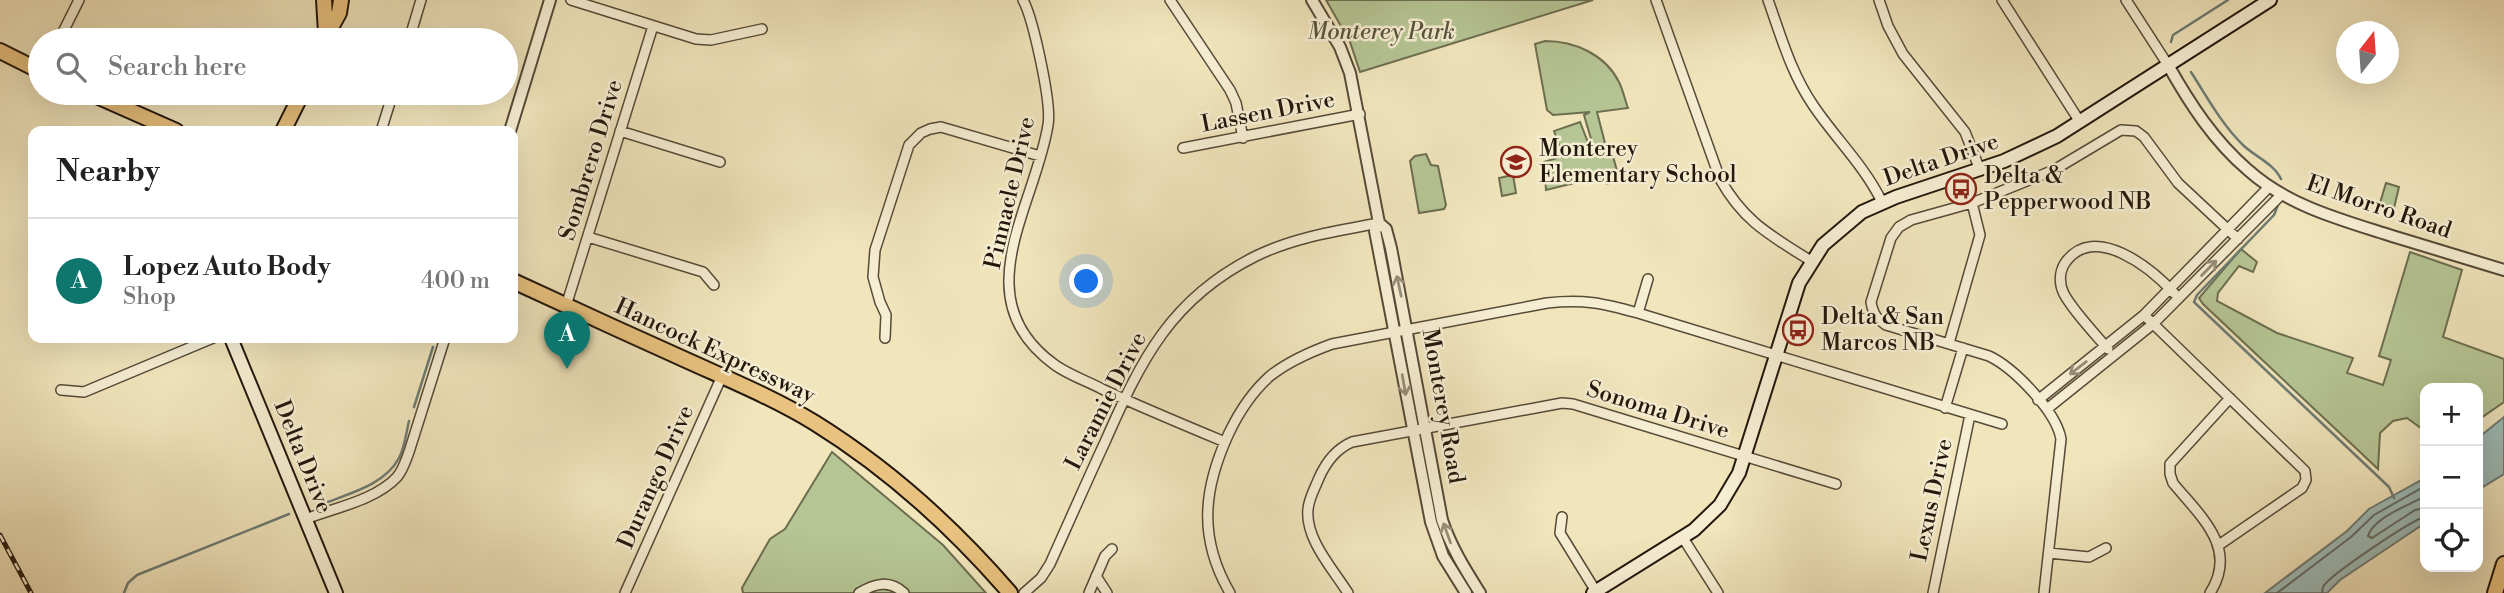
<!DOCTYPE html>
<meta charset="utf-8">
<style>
:root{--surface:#fff;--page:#f2f2f2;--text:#222;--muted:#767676;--line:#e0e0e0;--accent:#0f766e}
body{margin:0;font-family:"Libre Bodoni",serif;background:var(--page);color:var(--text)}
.controls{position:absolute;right:21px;bottom:21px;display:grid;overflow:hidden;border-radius:14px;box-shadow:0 7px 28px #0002}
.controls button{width:63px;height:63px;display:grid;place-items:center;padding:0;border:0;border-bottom:2px solid var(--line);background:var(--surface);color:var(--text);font:35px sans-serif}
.compass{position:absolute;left:2336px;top:21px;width:63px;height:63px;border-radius:50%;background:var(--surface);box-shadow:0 7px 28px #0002;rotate:17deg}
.you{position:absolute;left:1087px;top:282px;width:24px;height:24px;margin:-18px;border:5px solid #fff;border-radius:50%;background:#1a73e8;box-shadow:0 0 0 10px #1a73e833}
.badge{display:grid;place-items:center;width:46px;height:46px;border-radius:50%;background:var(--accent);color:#fff;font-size:23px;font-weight:700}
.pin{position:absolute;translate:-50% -58px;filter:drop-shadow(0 2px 4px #0008)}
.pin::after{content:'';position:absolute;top:37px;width:24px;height:21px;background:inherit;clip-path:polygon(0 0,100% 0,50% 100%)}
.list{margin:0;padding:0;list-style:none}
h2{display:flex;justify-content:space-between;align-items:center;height:91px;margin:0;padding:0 28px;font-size:30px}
h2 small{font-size:23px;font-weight:400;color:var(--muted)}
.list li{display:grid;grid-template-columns:46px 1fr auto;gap:21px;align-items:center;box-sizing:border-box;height:126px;padding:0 28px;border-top:2px solid var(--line)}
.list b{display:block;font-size:26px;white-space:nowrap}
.list p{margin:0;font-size:23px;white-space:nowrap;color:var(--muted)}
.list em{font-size:23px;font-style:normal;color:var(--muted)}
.icon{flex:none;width:38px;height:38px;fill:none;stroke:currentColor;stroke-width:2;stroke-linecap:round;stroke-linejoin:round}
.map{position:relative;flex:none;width:2504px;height:593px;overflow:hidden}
.search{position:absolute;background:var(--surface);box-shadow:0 7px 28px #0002;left:28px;top:28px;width:490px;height:77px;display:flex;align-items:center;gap:18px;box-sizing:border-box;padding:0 24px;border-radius:38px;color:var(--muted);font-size:26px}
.panel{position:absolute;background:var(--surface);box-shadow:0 7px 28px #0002;left:28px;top:126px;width:490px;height:217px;border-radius:14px}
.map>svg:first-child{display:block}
.green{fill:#b6c594;stroke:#6c6e50;stroke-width:2}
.water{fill:#9ebdba;stroke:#6d7b74;stroke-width:2}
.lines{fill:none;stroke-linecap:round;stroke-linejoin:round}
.shore{stroke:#606a63;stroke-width:2}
.stream{stroke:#6d7b74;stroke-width:2.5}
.minor-casing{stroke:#564a38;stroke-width:12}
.tertiary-casing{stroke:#564a38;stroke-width:14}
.secondary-casing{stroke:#23170c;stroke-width:16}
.primary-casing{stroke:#23170c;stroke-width:18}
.trunk-casing{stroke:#23170c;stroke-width:18}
.minor{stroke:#f6eed3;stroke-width:9}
.tertiary{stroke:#f6eed3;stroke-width:10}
.secondary{stroke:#f6eed3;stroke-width:12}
.primary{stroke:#e8c27e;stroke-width:14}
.trunk{stroke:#e8c27e;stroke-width:14}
.rail-casing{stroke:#23170c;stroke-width:5}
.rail{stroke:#f6eed3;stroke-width:2.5;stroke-dasharray:8;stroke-linecap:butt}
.oneway{stroke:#978d79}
.labels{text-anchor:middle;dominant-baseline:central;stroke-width:5;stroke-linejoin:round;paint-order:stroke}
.park-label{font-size:23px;font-style:italic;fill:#56543c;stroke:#f6eed3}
.street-label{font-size:23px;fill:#23170c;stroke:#f6eed3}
.poi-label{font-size:23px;fill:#23170c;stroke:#f6eed3;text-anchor:start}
</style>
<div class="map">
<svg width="2504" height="593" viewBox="0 0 2504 593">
<rect width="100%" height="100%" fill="#f1e5bc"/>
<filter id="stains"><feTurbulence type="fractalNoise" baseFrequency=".00286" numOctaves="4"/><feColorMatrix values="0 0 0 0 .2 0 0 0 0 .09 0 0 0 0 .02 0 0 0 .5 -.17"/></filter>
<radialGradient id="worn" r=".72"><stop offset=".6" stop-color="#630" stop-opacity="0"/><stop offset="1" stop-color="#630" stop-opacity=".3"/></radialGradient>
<path class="green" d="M1326,0h267l-233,72 -10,-30z
M1545,41c29,0 60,13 74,41 4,8 6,18 9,26l-31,4 9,35 5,2 8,29 -2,3 -10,3 -8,-7 -53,13 -2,-28 19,-6 -9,-25 26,-9 11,28 3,-1 -10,-34 6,-3 -37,3 -6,-5 -12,-66z
M1426,154l5,11 7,1 8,39 -2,4 -25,4 -9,-52 5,-5z
M1513,175l3,18 -14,3 -3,-18z
M2386,183l13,4 -5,21 -14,-5z
M2241,249l16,13 -4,10 -14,-6 -21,27 -1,8 60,32 76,25 -6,15 36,12 8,-25 -12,-4 31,-104 52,18 -19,67 61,22v43l-26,18v-32h-53v43l-18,-13 -14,3 -13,12 -2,36 -175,-165 -4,-6z
M832,452l111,93 43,48h-243l-1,-5 28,-49 15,-10z"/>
<path class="water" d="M2504,417v57l-26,16v-52z
M2425,478v45l-85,57 -13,13h-62l82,-62 22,-22z"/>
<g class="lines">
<path class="shore" d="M2425,496c-17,10 -51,21 -57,40l4,2 43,-28 10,-2
M2277,593l74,-56 23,-22 51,-29
M2322,593c1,-2 0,-4 1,-6 5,-11 90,-68 102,-70"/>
<path class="stream" d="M2171,42l2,-7 55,-35
M2191,72c16,25 31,53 53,74 12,11 30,18 37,33
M2278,205l-4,10 -77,80 -3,7 195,185 5,11
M414,407l19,-60
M320,505c27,-11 64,-19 79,-47 6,-11 7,-25 10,-37
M124,593l4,-10 9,-8 152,-61"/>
<g class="minor-casing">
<path id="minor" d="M571,0l125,39 15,1 51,-11
M1023,0c10,18 29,104 25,125 -13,82 -85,174 7,240 14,10 32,16 47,24 41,19 82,36 123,53
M1170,0l60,90 6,13 7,35
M1656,0l64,179c24,43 50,56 91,82
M1768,0c13,36 23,73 45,105 22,33 51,60 69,97
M1879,0l9,26 15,28 62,78 15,38
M2002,0l78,122
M2126,0l42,65
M59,40l20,-40
M409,40l12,-40
M381,131l12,-38
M620,131l100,31
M1183,148l177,-34
M588,237l115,35 11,13
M566,306l87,-280
M1638,313l10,-34
M2144,315l161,156 1,9 -4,8 -83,57
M885,338l1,-23 -6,-13 -7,-25 2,-27 34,-105 12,-12 9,-4 11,-2 99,29
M1949,343l31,-108 -8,-32
M2108,349c-13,-15 -34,-37 -44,-55 -5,-10 -5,-22 1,-31 29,-42 87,6 110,31
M61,390l23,2 129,-54
M2038,400l106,-85 125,-128
M1945,408l18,-60
M2047,409l106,-85 129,-130
M1562,517l-2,16 37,60
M306,519c28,-11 70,-19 91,-42 6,-7 9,-17 12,-25l36,-114
M1683,538l35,55
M2049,553l40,4 17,-9
M1096,576l11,17
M625,593l97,-217
M859,593c15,-9 30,-14 45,0
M1024,593l17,-15 9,-14c18,-40 36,-81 55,-122 36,-82 66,-144 151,-186 39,-19 81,-25 123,-33
M1089,593l16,-37 7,-7
M1230,593c-32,-55 -27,-104 -1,-160 10,-21 23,-41 41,-57 19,-15 40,-24 62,-32l215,-41c37,-4 55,0 91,10l364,111
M1348,593c-15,-24 -43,-54 -40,-84 1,-11 7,-21 11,-31 7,-16 17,-29 33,-36l210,-39 11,1 263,80
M1933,593l37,-178
M2044,593l17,-154c-5,-28 -47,-71 -72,-83l-103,-31c-9,-6 -13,-11 -15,-23l20,-64 8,-11 12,-7 61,-17 82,-33 67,-40 15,1 8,6 34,46 60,56
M2210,593c29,-45 -10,-77 -37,-110l-3,-9v-10l60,-66"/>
</g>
<g class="tertiary-casing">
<path id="tertiary" d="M1312,0l28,47 10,26 29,150 -4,8 56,291 12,34 23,37
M2168,65c22,39 46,76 80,105 40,36 94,50 144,66 37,11 75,23 112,34
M510,131l40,-131
M1379,223l7,6 5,19 51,272c9,27 23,49 38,73"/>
</g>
<g class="secondary-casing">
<path id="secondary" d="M231,338l105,255
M1593,593l101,-63 26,-25 19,-32 60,-190 24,-38 39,-33 34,-15 108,-36 53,-25 213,-136"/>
</g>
<g class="primary-casing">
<path id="primary" d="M324,0l2,33
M324,40l15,-27 2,-13
M0,51l40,20
M90,93l86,38
M283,131l19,-38
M513,281c58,27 115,53 173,79 44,20 88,38 129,63 74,46 138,104 195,170"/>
</g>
<g class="trunk-casing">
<path id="trunk" d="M2495,593l9,-29"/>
</g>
<use href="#minor" class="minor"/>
<use href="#tertiary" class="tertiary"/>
<use href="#secondary" class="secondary"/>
<use href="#primary" class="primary"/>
<use href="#trunk" class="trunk"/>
<g class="rail-casing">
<path id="rail" d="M0,535l31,58"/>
</g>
<use href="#rail" class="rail"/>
</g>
<defs><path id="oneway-shaft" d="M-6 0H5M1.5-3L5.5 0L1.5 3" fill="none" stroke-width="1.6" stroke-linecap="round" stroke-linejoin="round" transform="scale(1.75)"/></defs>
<g class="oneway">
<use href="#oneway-shaft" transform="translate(2209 268) rotate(-45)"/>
<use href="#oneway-shaft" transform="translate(1399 286) rotate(-102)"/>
<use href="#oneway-shaft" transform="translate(2078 368) rotate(142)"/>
<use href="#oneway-shaft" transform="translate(1404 385) rotate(80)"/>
<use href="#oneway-shaft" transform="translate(1447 533) rotate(-110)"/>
</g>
<defs>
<g id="school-ring" transform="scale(1.575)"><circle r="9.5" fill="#f6eed3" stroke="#8f2418" stroke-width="1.5"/><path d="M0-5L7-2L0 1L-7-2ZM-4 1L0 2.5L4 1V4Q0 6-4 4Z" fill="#8f2418"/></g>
<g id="bus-ring" transform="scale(1.575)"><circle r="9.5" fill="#f6eed3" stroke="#8f2418" stroke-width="1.5"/><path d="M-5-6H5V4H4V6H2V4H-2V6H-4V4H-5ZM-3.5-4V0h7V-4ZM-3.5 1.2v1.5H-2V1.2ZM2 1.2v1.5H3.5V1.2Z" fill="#8f2418"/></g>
</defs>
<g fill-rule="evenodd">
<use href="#school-ring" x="1516" y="162"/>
<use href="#bus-ring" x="1961" y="189"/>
<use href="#bus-ring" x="1798" y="330"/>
</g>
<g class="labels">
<g class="park-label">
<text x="1381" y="32">Monterey Park</text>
</g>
<g class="street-label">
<text transform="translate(1268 112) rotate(-11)">Lassen Drive</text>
<text transform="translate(591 160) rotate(-73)">Sombrero Drive</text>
<text transform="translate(1941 160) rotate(-19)">Delta Drive</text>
<text transform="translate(1010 193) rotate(-77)">Pinnacle Drive</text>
<text transform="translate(2379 207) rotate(19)">El Morro Road</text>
<text transform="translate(715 351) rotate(25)">Hancock Expressway</text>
<text transform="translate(1106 401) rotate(-63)">Laramie Drive</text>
<text transform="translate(1443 406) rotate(80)">Monterey Road</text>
<text transform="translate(1658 410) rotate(17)">Sonoma Drive</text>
<text transform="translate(303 457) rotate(68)">Delta Drive</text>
<text transform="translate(656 477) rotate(-66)">Durango Drive</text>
<text transform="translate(1932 500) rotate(-78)">Lexus Drive</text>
</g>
<g class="poi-label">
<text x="1539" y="149">Monterey<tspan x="1539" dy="26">Elementary School</tspan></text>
<text x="1984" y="176">Delta &amp;<tspan x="1984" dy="26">Pepperwood NB</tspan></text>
<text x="1821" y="317">Delta &amp; San<tspan x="1821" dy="26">Marcos NB</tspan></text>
</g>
</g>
<rect width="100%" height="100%" filter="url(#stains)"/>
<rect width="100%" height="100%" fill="url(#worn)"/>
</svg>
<div class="controls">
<button>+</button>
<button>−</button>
<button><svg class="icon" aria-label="locate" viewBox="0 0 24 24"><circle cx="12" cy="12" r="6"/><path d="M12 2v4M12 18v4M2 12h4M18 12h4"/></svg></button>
</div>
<svg class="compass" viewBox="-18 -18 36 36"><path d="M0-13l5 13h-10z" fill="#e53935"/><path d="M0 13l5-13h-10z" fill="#767676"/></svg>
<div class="you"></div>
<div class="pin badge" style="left:567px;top:369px">A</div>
<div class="search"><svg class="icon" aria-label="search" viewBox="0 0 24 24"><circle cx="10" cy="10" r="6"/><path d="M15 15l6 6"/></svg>Search here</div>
<section class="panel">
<h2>Nearby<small></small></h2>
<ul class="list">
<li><span class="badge">A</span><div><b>Lopez Auto Body</b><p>Shop</p></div><em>400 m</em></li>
</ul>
</section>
</div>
